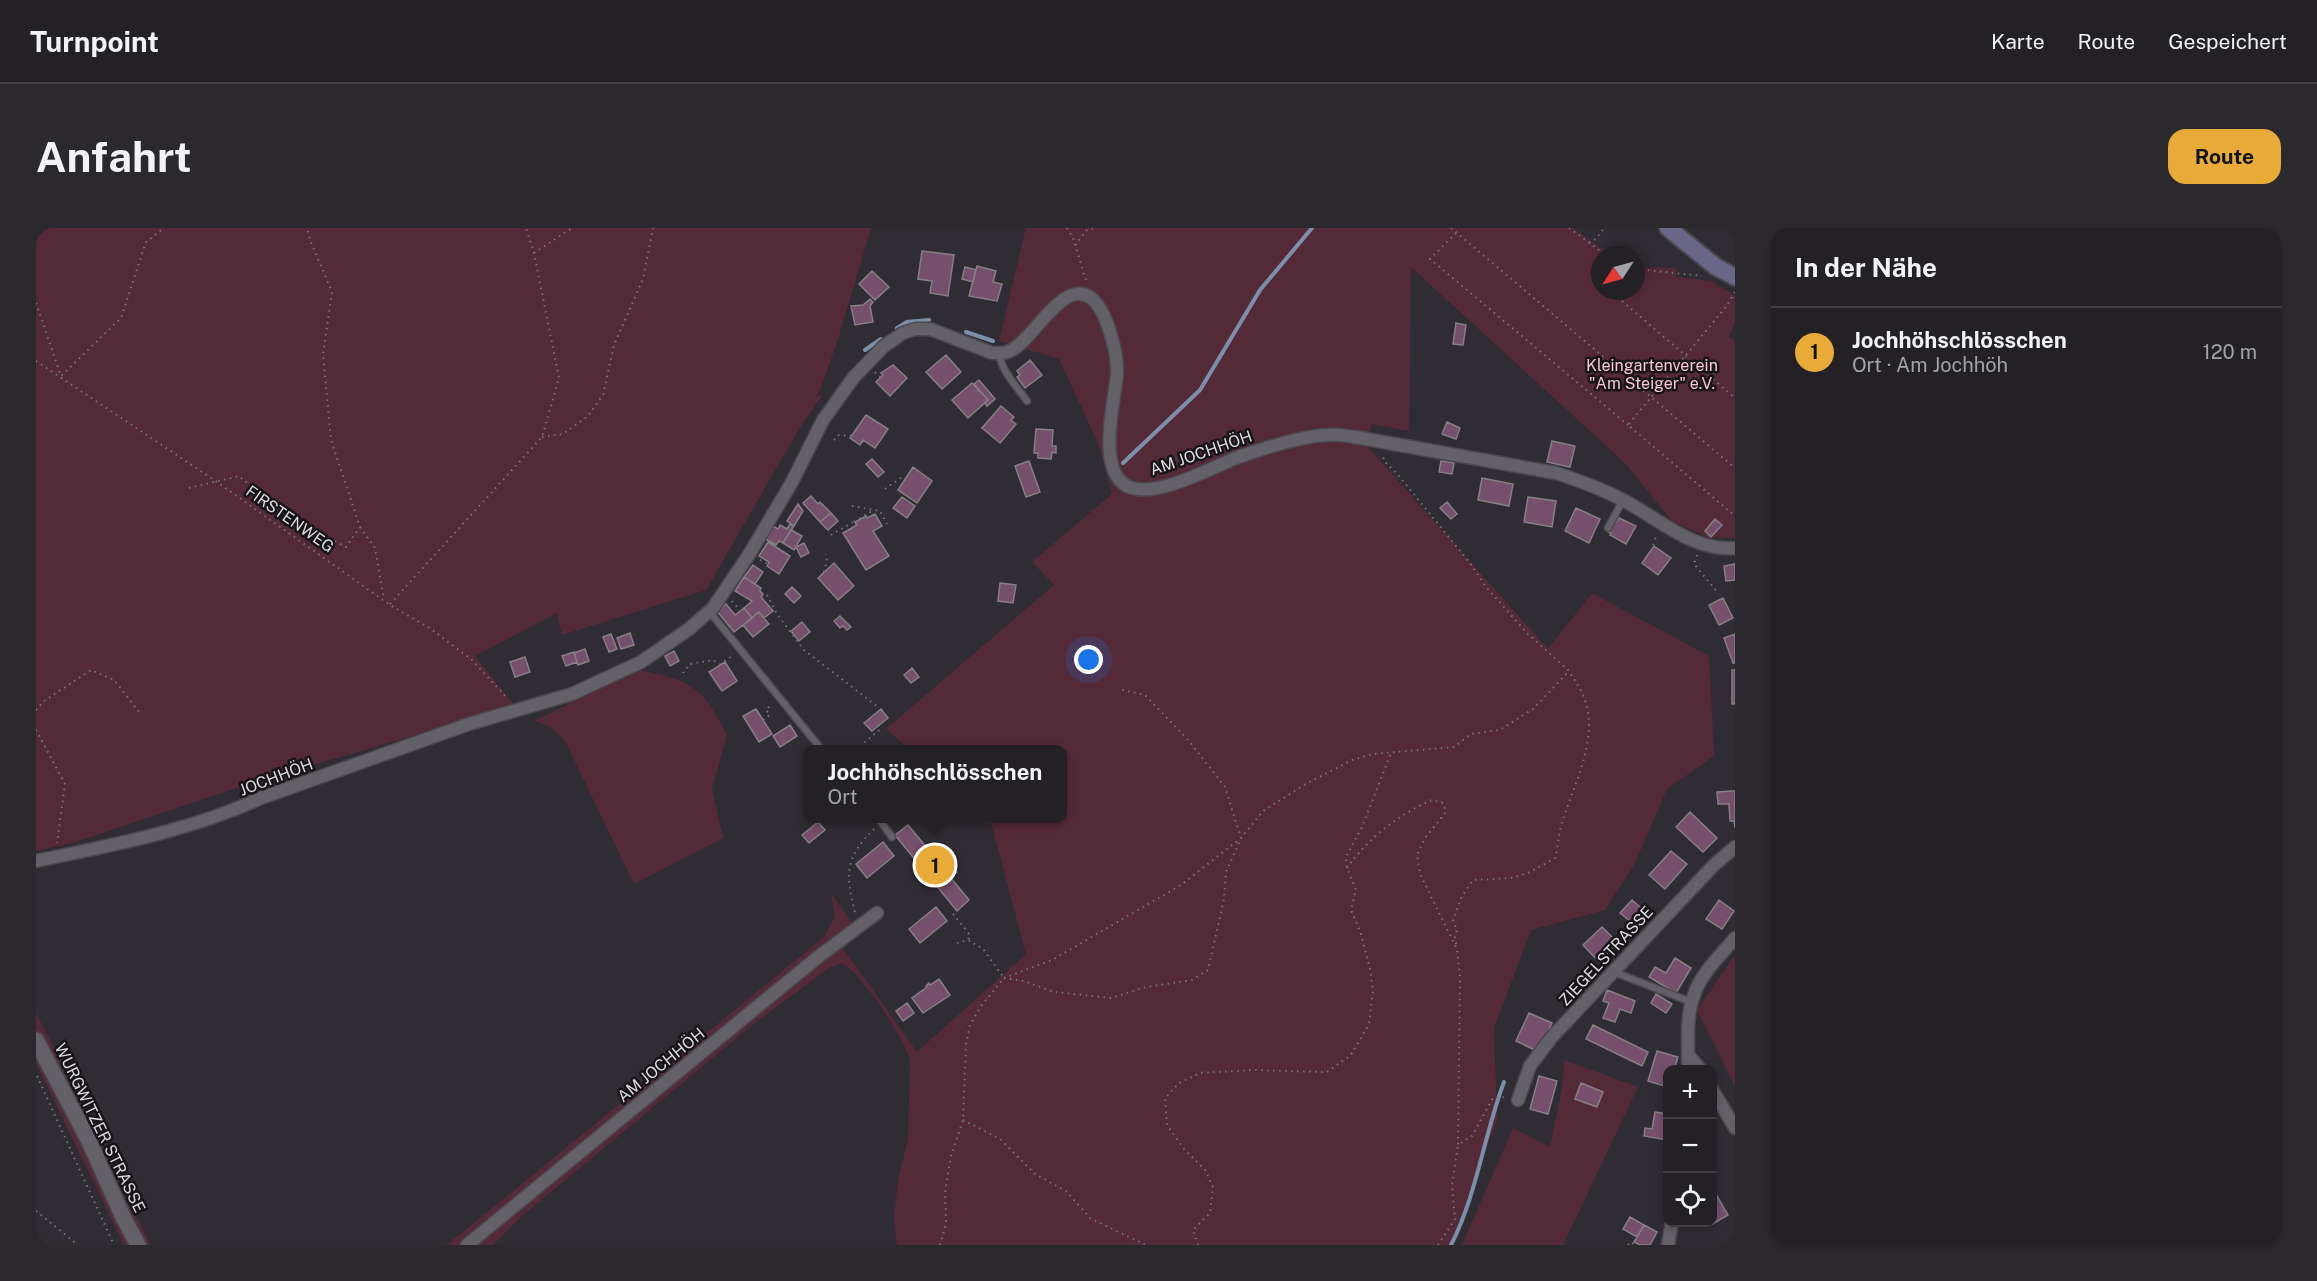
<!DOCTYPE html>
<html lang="de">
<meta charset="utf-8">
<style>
:root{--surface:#242126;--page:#2c292e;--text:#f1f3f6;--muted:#a3a3a7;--line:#413e43;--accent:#e8ab37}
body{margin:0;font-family:"Public Sans",sans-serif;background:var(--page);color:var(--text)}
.controls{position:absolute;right:18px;bottom:18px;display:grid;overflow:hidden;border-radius:12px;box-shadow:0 3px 9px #0003}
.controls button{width:54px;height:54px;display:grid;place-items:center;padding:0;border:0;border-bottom:2px solid var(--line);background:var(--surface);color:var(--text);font:30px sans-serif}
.compass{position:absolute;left:1555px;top:18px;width:54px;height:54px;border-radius:50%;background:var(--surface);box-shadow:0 3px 9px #0003;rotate:234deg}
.you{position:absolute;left:1053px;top:432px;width:21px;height:21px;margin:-15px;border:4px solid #fff;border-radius:50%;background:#1a73e8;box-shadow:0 0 0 9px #1a73e833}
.badge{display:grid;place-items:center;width:39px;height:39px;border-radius:50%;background:var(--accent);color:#111;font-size:20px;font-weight:700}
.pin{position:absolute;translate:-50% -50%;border:3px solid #fff;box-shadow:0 2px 6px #0006}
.popup{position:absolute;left:767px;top:517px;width:264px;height:78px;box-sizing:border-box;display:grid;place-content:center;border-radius:12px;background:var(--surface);filter:drop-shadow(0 2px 4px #0005);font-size:20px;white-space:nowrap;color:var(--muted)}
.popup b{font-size:22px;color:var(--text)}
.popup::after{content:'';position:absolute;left:50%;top:100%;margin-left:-12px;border:12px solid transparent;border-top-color:var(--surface)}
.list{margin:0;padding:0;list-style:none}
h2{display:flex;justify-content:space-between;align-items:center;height:78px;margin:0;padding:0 24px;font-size:26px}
h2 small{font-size:20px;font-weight:400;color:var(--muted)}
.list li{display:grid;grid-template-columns:39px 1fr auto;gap:18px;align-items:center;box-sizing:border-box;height:90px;padding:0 24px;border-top:2px solid var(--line)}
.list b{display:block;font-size:22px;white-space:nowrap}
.list p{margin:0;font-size:20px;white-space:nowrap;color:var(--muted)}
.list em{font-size:20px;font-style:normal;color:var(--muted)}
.icon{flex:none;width:33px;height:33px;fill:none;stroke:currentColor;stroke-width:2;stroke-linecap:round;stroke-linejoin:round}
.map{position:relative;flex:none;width:1699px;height:1017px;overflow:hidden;border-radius:18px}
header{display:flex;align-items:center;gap:36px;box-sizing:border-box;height:84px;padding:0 30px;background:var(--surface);border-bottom:2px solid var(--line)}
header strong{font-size:28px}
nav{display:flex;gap:33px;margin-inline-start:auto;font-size:21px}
.intro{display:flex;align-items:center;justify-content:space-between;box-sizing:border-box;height:144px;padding:0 36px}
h1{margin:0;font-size:42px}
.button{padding:15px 27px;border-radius:18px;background:var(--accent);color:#111;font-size:21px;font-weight:700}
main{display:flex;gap:36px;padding:0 36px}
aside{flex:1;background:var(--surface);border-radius:18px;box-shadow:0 3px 9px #0003}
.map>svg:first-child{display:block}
.green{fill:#552a38}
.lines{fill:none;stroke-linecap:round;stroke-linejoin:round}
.stream{stroke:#7b8eaa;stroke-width:4}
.building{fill:#764f6d;stroke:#867f84;stroke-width:1.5}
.service-casing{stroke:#4b484d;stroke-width:9}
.minor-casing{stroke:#4b484d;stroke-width:15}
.tertiary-casing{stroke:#4b484d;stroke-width:18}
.secondary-casing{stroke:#4b484d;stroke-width:20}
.path{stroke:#77747a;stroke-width:2;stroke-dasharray:1.5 4.5;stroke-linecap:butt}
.service{stroke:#646068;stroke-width:6}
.minor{stroke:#646068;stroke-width:12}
.tertiary{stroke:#646068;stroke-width:15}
.secondary{stroke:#696688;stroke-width:16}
.labels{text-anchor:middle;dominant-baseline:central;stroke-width:5;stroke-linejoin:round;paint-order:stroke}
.park-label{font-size:16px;fill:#f8c6d3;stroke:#171518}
.street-label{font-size:16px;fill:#dedbe0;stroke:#171518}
</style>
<header>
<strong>Turnpoint</strong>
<nav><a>Karte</a><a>Route</a><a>Gespeichert</a></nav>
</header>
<div class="intro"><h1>Anfahrt</h1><a class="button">Route</a></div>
<main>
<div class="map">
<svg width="1699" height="1017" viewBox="0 0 1699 1017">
<rect width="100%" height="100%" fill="#302c33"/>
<path class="green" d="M0,0h835l-33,111 -17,49 -5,9 7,-3 -24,35 -93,161 -144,45 -5,-22 -82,43 40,50 -267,78 -175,59 -37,8z
M990,0h547l38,27h-11v36h36v-24l40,1v9l35,4 24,15v25l-6,16 6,4v197h-26l-37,-17 -46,-57 -215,-197 -2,164 -37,-7 -5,22 181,203 44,-56 117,63 5,100 -47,33 -32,74 -30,47 -74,20 -37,98 3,92 -31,81 -12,44h-557l-3,-28 4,-37 10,-41 2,-80 -10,-22 -20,-32 -25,-32 -13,-10 -13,5 -78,58 -229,190 -29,29h-46l377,-308 11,-21 -4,-23 21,30 -17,14 82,115 109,-98 -34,-128 -7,-7 77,-1v-68l-153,-1 -23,-20 168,-144 -22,-23 80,-68 -14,-51 -39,-84 -60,-18z
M601,442c53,9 66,17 90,65l-15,54 11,49 -89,46 -69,-143 -16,-15 -15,-5z
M1699,727v131l-38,-76z
M0,785l35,67 56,123 14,21 9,21h-26l-88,-182z
M1528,832l74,27 -75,158h-101l51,-117 37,19 12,-58z"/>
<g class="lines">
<path class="stream" d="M861,100l10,-6 22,-2
M930,104l27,9
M829,122l16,-11
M1087,235l77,-73 60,-100 52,-62
M1415,1017c26,-51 33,-110 53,-163"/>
</g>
<path class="building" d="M886,23l32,4 -6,41 -18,-3 2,-12 -14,-2z
M941,38l19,5 -3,11 9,2 -5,17 -28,-5z
M929,39l11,3 -3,12 -11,-3z
M836,43l17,16 -14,13 -16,-16z
M834,71l3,3 -3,4 3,16 -18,3 -4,-19 12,-1z
M1420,95l10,2 -3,20 -10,-1z
M910,127l15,17 -19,17 -16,-17z
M994,132l12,15 -17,13 -8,-11 3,-2 -3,-4z
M857,137l14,13 -17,18 -14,-14 7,-7 -2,-2z
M943,152l16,19 -8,7 -2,-3 3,-3 -14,-16z
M936,155l16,17 -20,18 -16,-18z
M965,178l13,11 -3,3 5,4 -16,19 -18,-15z
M830,187l22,14 -13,19 -12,-8 -3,5 -10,-7z
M1411,194l13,6 -4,11 -14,-5z
M1000,201l17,1 -1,16h4v7l-4,-1 -1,7 -13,-1v-5h-4z
M1516,213l23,5 -5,21 -23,-5z
M836,231l12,13 -6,5 -12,-13z
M993,233l11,31 -14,5 -11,-31z
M1405,233l13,2 -2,11 -13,-2z
M877,239l19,14 -15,22 -19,-13z
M1446,250l31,6 -4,22 -31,-6z
M775,268l7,8 2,-2 11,11 -11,9 -17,-19z
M866,269l13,9 -8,12 -14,-10z
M1492,269l28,4 -4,26 -28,-5z
M1411,274l10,12 -6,5 -11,-11z
M762,276l5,7 -9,15 -7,-5z
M1540,280l24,11 -11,24 -24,-12z
M795,285l7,8 -10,9 -8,-8z
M839,286l7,12 -9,5 16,25 -23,14 -23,-37 14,-8 -2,-3 11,-6 1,2z
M1583,290l17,8 -10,18 -16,-9 1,-2 -3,-1z
M1679,291l7,6 -11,12 -6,-6z
M754,296l4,2 -11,17 -4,-2 -3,4 -11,-6 8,-13 5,3 2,-4 7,4z
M755,302l11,6 -8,14 -11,-7z
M732,314l22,14 -11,18 -12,-8 2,-4 -10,-6z
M768,315l5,10 -8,4 -5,-10z
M1618,318l17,12 -13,17 -16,-12z
M798,335l20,23 -16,14 -20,-22z
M1699,336v16l-9,1 -2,-15z
M717,337l10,7 -8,12 -11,-7z
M708,349l17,11 -1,3 3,3 -2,3 12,14 -9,7 -5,-6 -7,6 -8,-10 8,-7 -17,-10z
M964,355l16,2 -3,18 -15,-2z
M756,359l9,9 -7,7 -9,-9z
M1687,370l10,20 -14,7 -10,-20z
M690,376l9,11 9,-7 8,10 -18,14 -17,-21z
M723,384l10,12 -16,13 -10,-12z
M804,388l11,11 -4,3 -4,-4 -3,2 -6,-7z
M766,394l8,10 -11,9 -8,-10z
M594,405l4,12 -13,4 -4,-11z
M575,406l6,15 -8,3 -6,-15z
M1699,406v29h-2l-9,-25z
M549,421l4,12 -11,4 -4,-12z
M638,423l5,10 -9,5 -5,-10z
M538,424l3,10 -11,4 -4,-10z
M489,429l5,15 -15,5 -5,-15z
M689,434l12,19 -15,10 -13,-19z
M876,440l7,9 -8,6 -7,-8z
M1696,442h3v34h-3z
M720,481l16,25 -13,8 -16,-26z
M845,481l7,9 -16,13 -8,-8z
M754,497l7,11 -17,11 -7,-11z
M1696,563h3v37l-1,-7h-4l-1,-17h-11l-1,-12z
M1654,584l27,26 -14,14 -27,-25z
M782,594l7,8 -16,13 -7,-8z
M872,597l19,23 6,-5 24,29 -7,5 19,23 -12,11 -62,-76z
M847,614l11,14 -27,22 -11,-14z
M1635,623l16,13 -22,25 -16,-14z
M1596,672l15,13 -11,13 -16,-13z
M1683,672l15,11 -12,18 -16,-10z
M900,679l11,14 -27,22 -11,-14z
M1566,699l16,16 -19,19 -16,-17z
M1639,730l16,10 -15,25 -27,-16 6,-10 11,6z
M903,751l11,16 -27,18 -11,-15 15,-11 -1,-1 3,-3 1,2z
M1571,762l28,11 -4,12 -11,-4 -5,13 -12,-4 6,-15 -6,-2z
M1620,766l16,10 -6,9 -15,-10z
M871,775l7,10 -11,8 -7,-10z
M1493,785l23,10 -13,29 -23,-11z
M1557,797l55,27 -6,14 -56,-27z
M1621,823l21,6 -4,13h-6v17l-20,-6z
M1503,848l18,5 -9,33 -18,-5z
M1545,855l22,9 -6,15 -22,-8z
M1619,884l13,2v26l-24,-4 1,-8 7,1z
M1677,961l15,26 -17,10 -1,-3h2z
M1594,989l14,8 -7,12 -14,-8z
M1608,997l13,7 -7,13h-10l-6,-3z"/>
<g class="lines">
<g class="service-casing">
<path id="service" d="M964,125c-1,16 18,35 27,48
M1572,300l15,-28
M673,383l113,139
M842,590l14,19
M1578,744l77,30"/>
</g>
<g class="minor-casing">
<path id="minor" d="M0,633c76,-16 154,-30 225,-63l208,-74 103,-30 69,-32 48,-33 24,-21 37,-55 42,-71 31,-62 31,-43 30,-31 19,-13 12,-4h15l62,24c7,0 12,1 18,-2 23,-10 53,-74 81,-53 16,12 27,56 26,76 -2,26 -23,103 15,114 28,8 77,-19 104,-30 22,-8 69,-23 92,-23 9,-1 19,1 27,2l201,36c21,7 41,14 61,24 38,18 74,55 118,51
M1652,827l13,15
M1652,842c1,-25 -3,-52 6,-75 7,-22 27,-40 41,-57
M1676,861l23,39
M1482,872l12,-34 21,-28 163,-173 21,-18
M431,1017l351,-288 59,-44
M1632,1017l4,-23"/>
</g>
<g class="tertiary-casing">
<path id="tertiary" d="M0,812l53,101 34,76 15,28"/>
</g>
<g class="secondary-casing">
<path id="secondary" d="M1632,0l48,39 19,10"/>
</g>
<path class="path" d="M1031,0l6,10 14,45
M1415,0l284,240
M1533,0l37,27
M1420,5l-26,26 198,166
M1553,15l8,-5 7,-10
M1039,17l12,-15 7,-2
M498,25l38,-25
M1600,41l66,7
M1699,64l-10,16 -97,117 107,91
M1586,73l113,97
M0,75l25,73 60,-58 25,-76 18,-14
M0,133l181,121 173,123 41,24 41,31 36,39
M839,144l5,5 1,-2
M506,209l21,-3 25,-18 15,-21 11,-50 29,-66 10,-51
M798,212l5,-5 13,1
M153,260l50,-12 47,40 60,31 14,-20 -29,-87 -8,-86 9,-62 -22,-52 -3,-12
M849,261l17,-12 4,1
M816,278l28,5 7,13
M820,298l-3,-4 19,-11
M324,299l15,21 9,51
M795,307l22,-13
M1617,317l4,-11
M1661,327l-3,9 24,29
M724,332l8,4
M788,344l3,-13 -1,-5
M731,367l10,19 27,36 74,57
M696,373l6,7
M354,376l152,-167 17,-59 -25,-125 -8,-25
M647,445l7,-9 23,-4 7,4 14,-9
M0,482l8,-9 47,-31 23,10 26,33
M727,492l7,-5 -4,-5 5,-5
M0,502l29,54 -8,59
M819,522l27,-22
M1311,640c21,-30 52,-54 85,-68l11,3 3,9 -21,26 -8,17 3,19 37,75 3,29 -2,167 14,-9 21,-38 13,-1
M819,684c-10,-38 -10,-55 20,-84
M917,686l17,21 -2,5
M921,715l11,-3 15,9 21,29
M1420,716l-1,-7 2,-7 -4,-10 9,-24 11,-16 39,-2 18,-6 25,-14c3,-10 3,-21 6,-32 11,-38 38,-85 24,-126 -4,-11 -10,-19 -16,-29
M968,750l20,3 30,11 57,6 35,-11 46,-7 16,-10 16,-71 2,-27 15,-34 22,-27 41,-26 48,-25 21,-6 81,-7 17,-13 29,-4 33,-21 36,-38 -42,-38 -41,-46 -16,-24 -71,-87 -14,-14 -3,-8
M1,848l77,169
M927,892l37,19 35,35 31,17 24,27 56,27
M0,983l42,34
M904,1017l6,-21 -1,-32 6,-36 12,-36 3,-76 4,-19 11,-19 23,-28 48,-18 129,-75 60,-47 -16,-51 -36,-46 -44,-46 -26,-6
M1162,1017l-5,-15 17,-17 3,-26 -8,-17 -21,-21 -17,-24 -2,-27 14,-15 21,-10 53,-3 74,2 24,-17 18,-31 4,-33 -3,-22 -9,-35 -10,-24 5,-20 -9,-22 -1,-11 16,-30 29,-74
M1402,1017l17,-26 -3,-34 6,-40
M1592,1017l2,-3 6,3"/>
<use href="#service" class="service"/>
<use href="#minor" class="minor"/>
<use href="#tertiary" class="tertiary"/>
<use href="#secondary" class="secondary"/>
</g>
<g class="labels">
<g class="park-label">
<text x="1616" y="137">Kleingartenverein<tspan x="1616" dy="18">"Am Steiger" e.V.</tspan></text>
</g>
<g class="street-label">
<text transform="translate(1165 225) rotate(-19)">AM JOCHHÖH</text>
<text transform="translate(254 291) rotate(35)">FIRSTENWEG</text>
<text transform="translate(240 549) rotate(-21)">JOCHHÖH</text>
<text transform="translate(1570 728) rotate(-47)">ZIEGELSTRASSE</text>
<text transform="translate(625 837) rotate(-39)">AM JOCHHÖH</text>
<text transform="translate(64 900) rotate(64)">WURGWITZER STRASSE</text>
</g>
</g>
</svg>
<div class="controls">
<button>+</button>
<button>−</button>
<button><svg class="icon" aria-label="locate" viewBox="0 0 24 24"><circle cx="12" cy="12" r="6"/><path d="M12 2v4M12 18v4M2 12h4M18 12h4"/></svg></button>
</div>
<svg class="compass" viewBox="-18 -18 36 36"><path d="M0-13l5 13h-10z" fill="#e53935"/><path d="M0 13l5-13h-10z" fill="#a3a3a7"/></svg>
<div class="you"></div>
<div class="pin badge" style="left:899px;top:637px">1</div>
<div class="popup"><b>Jochhöhschlösschen</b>Ort</div>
</div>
<aside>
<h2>In der Nähe<small></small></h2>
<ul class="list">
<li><span class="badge">1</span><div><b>Jochhöhschlösschen</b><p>Ort · Am Jochhöh</p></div><em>120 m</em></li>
</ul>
</aside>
</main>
